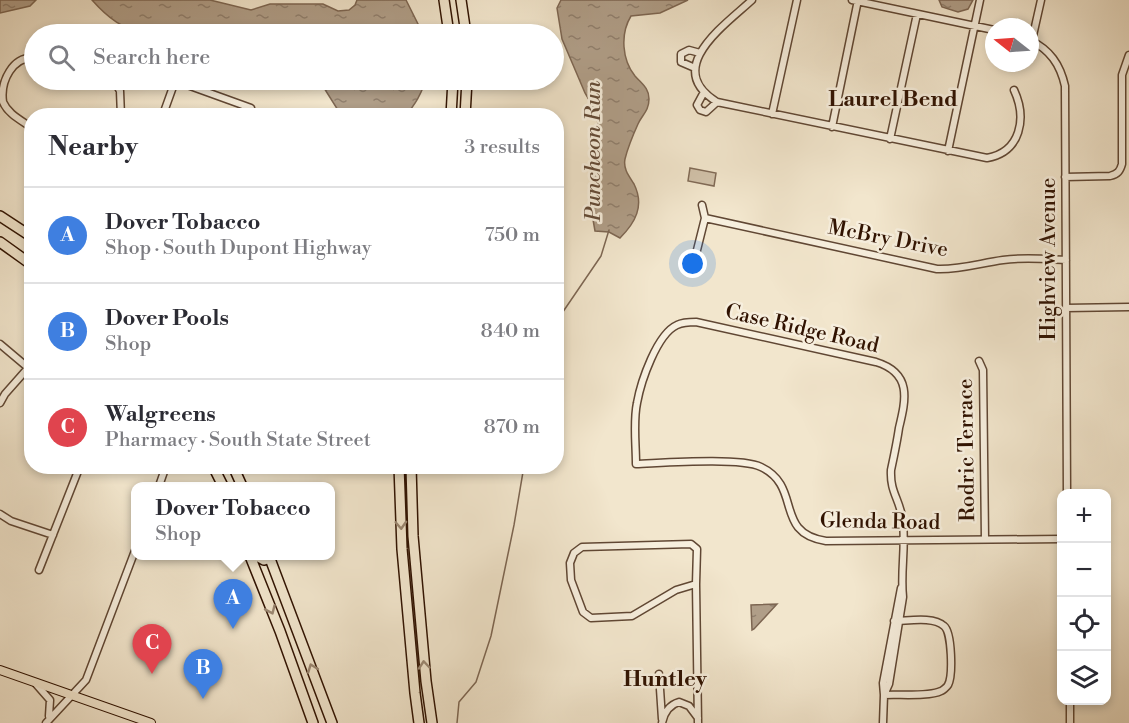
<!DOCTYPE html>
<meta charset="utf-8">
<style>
:root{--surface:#fff;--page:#f7f7f7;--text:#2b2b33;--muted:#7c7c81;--line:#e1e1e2;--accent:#8f2418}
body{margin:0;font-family:"Libre Bodoni",serif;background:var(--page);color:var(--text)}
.controls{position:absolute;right:18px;bottom:18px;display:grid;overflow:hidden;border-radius:12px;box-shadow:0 3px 9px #0003}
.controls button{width:54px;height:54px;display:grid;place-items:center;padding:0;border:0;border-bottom:2px solid var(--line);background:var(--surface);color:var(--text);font:30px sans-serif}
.compass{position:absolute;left:985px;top:18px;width:54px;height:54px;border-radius:50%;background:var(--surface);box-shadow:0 3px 9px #0003;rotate:287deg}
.you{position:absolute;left:693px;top:264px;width:21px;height:21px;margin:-15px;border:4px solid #fff;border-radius:50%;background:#1a73e8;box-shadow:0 0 0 9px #1a73e833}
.badge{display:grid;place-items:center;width:39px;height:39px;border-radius:50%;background:var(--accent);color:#fff;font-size:20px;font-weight:700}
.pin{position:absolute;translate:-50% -50px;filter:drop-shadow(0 2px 3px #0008)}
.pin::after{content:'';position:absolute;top:32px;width:21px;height:18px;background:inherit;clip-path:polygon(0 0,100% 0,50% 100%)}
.popup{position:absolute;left:131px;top:482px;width:204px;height:78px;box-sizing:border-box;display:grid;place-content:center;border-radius:12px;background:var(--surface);filter:drop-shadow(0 2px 4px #0005);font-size:20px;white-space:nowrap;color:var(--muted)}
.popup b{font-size:22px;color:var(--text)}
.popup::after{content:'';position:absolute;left:50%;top:100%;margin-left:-12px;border:12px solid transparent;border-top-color:var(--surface)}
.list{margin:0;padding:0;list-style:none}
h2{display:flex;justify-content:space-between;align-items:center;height:78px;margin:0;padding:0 24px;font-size:26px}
h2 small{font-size:20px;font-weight:400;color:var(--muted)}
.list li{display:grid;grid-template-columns:39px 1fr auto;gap:18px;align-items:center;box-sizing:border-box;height:96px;padding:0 24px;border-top:2px solid var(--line)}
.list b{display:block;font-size:22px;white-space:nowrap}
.list p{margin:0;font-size:20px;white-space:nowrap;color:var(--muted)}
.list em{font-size:20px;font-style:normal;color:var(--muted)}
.icon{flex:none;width:33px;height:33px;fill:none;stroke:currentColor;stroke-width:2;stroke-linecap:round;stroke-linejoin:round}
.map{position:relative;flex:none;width:1129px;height:723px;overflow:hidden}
.search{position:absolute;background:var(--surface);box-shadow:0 3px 9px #0003;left:24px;top:24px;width:540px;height:66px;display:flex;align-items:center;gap:15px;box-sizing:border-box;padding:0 21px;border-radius:33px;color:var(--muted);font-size:22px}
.panel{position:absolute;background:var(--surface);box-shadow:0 3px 9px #0003;left:24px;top:108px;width:540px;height:366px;border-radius:24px}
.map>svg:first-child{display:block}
.park{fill:#d1c2aa;stroke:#806a56;stroke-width:1.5}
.water{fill:url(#water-ripples);stroke:#7d6652;stroke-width:1.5}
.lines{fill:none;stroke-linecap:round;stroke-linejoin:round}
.stream{stroke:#7d6652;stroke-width:1.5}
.minor-casing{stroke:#604734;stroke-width:9}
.major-casing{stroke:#301201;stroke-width:10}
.highway-casing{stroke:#301201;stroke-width:12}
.minor{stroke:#f7efde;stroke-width:6}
.major{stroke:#f2e6cd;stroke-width:8}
.highway{stroke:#f2e6cd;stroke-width:9}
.oneway{stroke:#9b8771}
.labels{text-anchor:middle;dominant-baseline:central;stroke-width:5;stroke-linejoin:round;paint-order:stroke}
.street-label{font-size:21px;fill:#301201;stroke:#f7efde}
.neighbourhood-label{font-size:22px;font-weight:bold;fill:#301201;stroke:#f7efde}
.water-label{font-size:22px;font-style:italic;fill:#634a37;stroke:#f7efde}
</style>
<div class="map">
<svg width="1129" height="723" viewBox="0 0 1129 723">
<defs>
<pattern id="water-ripples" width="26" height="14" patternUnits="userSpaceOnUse" patternTransform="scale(1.5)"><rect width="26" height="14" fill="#b09e88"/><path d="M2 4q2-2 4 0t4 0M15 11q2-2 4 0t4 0" fill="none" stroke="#907f6d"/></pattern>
</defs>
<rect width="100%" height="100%" fill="#f2e6cd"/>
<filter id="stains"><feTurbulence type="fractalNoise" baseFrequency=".00333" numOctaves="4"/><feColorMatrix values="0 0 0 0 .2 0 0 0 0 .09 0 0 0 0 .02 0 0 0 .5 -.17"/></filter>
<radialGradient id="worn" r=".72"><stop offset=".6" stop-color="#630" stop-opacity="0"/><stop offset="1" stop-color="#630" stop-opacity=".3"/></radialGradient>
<path class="park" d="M690,168l26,5 -2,13 -26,-5z"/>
<path class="water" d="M0,0h36l-6,6 -30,7z
M92,0h118l41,10 19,-6h53l15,7 11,-1 6,-5 2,-5h49l17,34h-225c-18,-6 -33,0 -51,-1 -23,-2 -40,-16 -55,-33z
M561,0h127l-28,13 -29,3c-11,18 -9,44 4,60 7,8 14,12 14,23 0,12 -7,16 -11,25 -5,11 -10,23 -13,35 -2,10 4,17 9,25 11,22 1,39 -14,54l-11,-6 -14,-1 -3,-17 7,-84 -3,-18 -11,-19 -23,-54 -5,-31z
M939,0h34l-5,9 -10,3 -16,-5z
M319,80h107c-4,11 -12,29 -23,36l-62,-1z
M777,604l-23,25 -2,1 -1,-25z"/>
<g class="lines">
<path class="stream" d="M556,322l45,-66 8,-26
M457,723l2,-21 17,-20 15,-46 23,-111 10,-59"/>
<g class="minor-casing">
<path id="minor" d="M752,0c-27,25 -90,68 -35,102l270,56c34,-6 40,-40 27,-68
M852,0l142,30
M1030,40c20,10 30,24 35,46l2,408
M1032,40l9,-40
M695,68l-14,-6v-8l8,-4 11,3
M114,80l6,11 1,25
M704,92l-7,13 3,5 6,2 11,-10
M772,114l25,-114
M172,116l-7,-7 9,-25 5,-2 72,26 1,8
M832,127l26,-127
M32,128c-11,-8 -24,-14 -29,-26 -3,-21 10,-46 31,-44
M890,139l27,-125
M948,151l32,-151
M1065,177l45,-1c8,-2 10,-5 12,-12v-89l7,-20
M705,218l232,51c22,1 44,-6 66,-9 21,-3 42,-1 63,0
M695,258l10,-40 -3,-13
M1066,308l63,-1
M0,344l32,27
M979,361l4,9 2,169
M0,403l5,-9 23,-26
M159,486l7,-20
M0,514l11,7 42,14
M691,544l6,5 -1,35 -20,6 -44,26 -41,2 -8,-6 -12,-32 -1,-17 4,-10 8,-6z
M39,570l41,-104
M696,584l2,139
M659,674l3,45
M36,684l14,16 -1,16
M884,695l5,-11 14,-87c-3,-27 4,-55 -1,-81 -4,-19 -12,-25 -11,-46 3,-14 6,-28 8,-42 7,-29 13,-55 -23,-66l-180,-40c-7,0 -13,0 -19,3 -20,9 -36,56 -40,78 -4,19 -1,41 -1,61 27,-1 104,-7 125,3 42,20 12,66 65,74l236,-2
M884,695c14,-1 45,2 57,-4 1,0 6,-4 7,-6 5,-9 4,-53 -4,-59 -11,-10 -36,-5 -50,-5
M1070,700v23
M46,723l40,-43 50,-132
M662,723c2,-10 7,-18 17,-21l10,4 9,12
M883,723l1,-28 -1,-12 18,-95"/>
</g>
<g class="major-casing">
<path id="major" d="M0,670l151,53"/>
</g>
<g class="highway-casing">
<path id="highway" d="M444,0l5,34
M461,0l5,34
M451,116l2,-36
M465,116l2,-36
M0,216l32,21
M0,242l32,23
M213,466l10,20
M233,466l9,20
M399,466l3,83 13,144 4,30
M411,466l2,70 13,145 6,42
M250,556l30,75 33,92
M257,556l7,4 6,-2
M269,556l63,167"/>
</g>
<use href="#minor" class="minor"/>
<use href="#major" class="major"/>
<use href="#highway" class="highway"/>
</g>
<defs><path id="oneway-chevron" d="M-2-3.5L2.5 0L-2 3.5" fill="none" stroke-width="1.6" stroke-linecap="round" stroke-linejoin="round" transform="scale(1.5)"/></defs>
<g class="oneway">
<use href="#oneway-chevron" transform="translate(401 525) rotate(87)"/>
<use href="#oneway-chevron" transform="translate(271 610) rotate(66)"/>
<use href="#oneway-chevron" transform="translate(424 665) rotate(-95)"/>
<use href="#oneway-chevron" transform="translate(312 668) rotate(-111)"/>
</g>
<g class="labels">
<g class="street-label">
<text transform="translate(888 239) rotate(11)">McBry Drive</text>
<text transform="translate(1049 259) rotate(-90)">Highview Avenue</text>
<text transform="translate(802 329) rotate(13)">Case Ridge Road</text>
<text transform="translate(967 450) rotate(-91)">Rodric Terrace</text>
<text transform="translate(880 522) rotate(1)">Glenda Road</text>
</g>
<g class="neighbourhood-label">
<text x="893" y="99">Laurel Bend</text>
<text x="665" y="679">Huntley</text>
</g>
<g class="water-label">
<text transform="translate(593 151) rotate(-90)">Puncheon Run</text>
</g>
</g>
<rect width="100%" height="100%" filter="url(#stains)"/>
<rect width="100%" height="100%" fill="url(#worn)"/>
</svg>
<div class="controls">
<button>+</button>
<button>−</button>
<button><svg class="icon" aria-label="locate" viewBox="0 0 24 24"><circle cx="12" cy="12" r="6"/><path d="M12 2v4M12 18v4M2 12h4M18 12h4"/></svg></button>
<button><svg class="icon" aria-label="layers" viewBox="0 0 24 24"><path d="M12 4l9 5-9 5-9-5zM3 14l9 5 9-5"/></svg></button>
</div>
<svg class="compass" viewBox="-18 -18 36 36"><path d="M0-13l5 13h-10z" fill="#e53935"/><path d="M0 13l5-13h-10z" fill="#7c7c81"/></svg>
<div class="you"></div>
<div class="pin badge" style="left:233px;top:629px;background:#3f7fe0">A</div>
<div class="popup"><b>Dover Tobacco</b>Shop</div>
<div class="pin badge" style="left:203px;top:699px;background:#3f7fe0">B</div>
<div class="pin badge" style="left:152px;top:674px;background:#e0444e">C</div>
<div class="search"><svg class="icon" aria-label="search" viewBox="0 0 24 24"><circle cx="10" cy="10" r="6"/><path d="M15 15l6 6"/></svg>Search here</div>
<section class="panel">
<h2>Nearby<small>3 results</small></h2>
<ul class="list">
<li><span class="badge" style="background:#3f7fe0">A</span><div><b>Dover Tobacco</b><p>Shop · South Dupont Highway</p></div><em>750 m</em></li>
<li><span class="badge" style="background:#3f7fe0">B</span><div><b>Dover Pools</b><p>Shop</p></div><em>840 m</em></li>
<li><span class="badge" style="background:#e0444e">C</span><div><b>Walgreens</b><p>Pharmacy · South State Street</p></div><em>870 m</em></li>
</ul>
</section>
</div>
